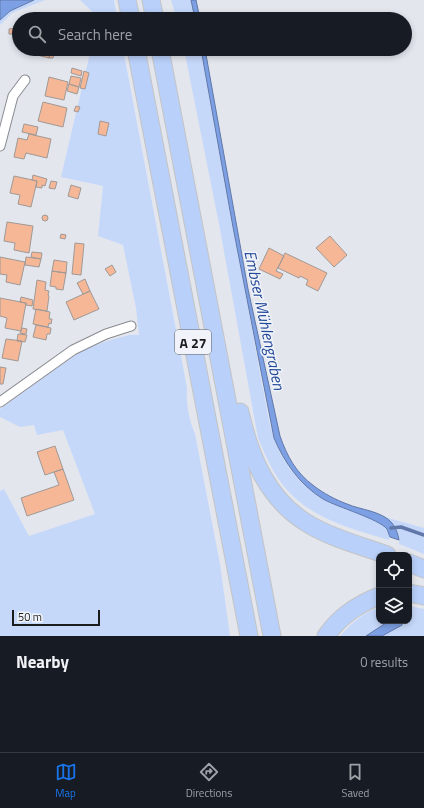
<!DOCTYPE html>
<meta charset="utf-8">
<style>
:root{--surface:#171b24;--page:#242831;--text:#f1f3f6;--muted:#9ea1a6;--line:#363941;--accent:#1a73e8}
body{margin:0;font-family:"Titillium Web",sans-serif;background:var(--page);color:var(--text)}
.controls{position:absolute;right:12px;bottom:12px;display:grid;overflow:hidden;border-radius:8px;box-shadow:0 2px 6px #0003}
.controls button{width:36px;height:36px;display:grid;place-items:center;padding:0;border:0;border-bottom:1px solid var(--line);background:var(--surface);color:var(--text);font:20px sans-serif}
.scale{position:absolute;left:12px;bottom:10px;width:88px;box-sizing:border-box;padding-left:4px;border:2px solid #1b1c1e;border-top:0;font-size:11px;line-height:14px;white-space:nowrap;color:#1b1c1e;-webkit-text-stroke:3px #f0f4fa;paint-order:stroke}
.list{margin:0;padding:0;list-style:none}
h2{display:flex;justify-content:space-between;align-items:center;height:52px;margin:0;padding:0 16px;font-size:17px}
h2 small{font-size:13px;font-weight:400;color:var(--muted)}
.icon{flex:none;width:22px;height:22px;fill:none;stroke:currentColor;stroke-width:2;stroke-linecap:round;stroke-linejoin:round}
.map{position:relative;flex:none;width:424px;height:636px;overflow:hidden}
.search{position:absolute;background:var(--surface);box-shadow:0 2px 6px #0003;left:12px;right:12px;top:12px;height:44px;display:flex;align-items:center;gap:10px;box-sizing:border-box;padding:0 14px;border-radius:22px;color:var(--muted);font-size:15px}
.sheet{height:116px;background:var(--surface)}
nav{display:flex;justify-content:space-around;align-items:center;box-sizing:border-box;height:56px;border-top:1px solid var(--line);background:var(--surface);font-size:11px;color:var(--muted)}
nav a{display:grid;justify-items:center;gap:2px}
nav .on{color:var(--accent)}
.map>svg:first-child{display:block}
.green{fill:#c6d8fa}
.water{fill:#7da0e4;stroke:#6078a9}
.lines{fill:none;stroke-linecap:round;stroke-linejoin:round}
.stream{stroke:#6078a9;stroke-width:3.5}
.building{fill:#f6b796;stroke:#a09996}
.minor-casing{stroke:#888b91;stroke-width:11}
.motorway-casing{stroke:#c4c4c4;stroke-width:19}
.minor{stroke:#fff;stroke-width:9}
.motorway{stroke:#b9d0fa;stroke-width:17}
.labels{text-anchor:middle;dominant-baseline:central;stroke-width:3;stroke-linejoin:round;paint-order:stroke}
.shield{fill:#f0f4fa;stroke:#5b5d60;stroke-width:1}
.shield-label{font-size:14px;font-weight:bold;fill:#1b1c1e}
.water-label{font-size:16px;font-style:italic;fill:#244998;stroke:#f0f4fa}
</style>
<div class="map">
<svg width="424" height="636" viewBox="0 0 424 636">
<rect width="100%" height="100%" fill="#e3e6ed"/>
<path class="green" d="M0,0h45l-33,13 -12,12z
M80,0h34l3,19h-19v-2z
M171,0h20l4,19h-18z
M91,49h32l64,339c-1,16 2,32 8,46l25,130 10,72h-230v-145l4,-2 25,47 66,-22 -32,-84 -26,5 -3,-10 -14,2 -20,-10v-8l81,-58 26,-10 22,-6h10l-3,-27 -13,-63 -25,-9 5,-50 -42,-9z
M184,49h17l61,335c4,18 6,37 12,54 8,25 27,48 49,61 14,8 56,20 64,30 2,3 3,8 2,11 -34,-10 -76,-21 -101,-49 -14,-15 -22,-34 -30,-53l-39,-214z
M381,516l43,12v26l-25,-10c1,-14 -7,-21 -18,-28z
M409,606l15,3v27h-42l20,-11v-4h7z
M379,608v13h10l-23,15h-26c10,-11 24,-25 39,-28z"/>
<path class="water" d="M0,0h34l-24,11 -10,9z
M191,0h5l4,19h-5z
M201,49h4l43,240 32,147c7,20 16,37 34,50 9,7 22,14 33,18 14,6 35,7 45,19 4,5 6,11 7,17l-9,-3c-1,-2 -2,-6 -3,-8 -8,-10 -50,-22 -64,-30 -23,-14 -39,-37 -49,-61l-41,-211z
M389,621h13v4l-20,11h-16z"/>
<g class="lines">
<path class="stream" d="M391,528l10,-1 23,8"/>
</g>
<path class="building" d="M15,28l1,6h-7v-5z
M25,49h26l-2,9 -24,-6z
M51,49h4l-2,9h-4z
M72,68l10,3 -1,5 -10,-3z
M84,71l5,2 -4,16 -5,-1z
M71,76l10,2 -2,9 -10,-3z
M49,77l19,5 -4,18 -19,-4z
M69,84l10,3 -2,7 -10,-3z
M43,102l24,6 -4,19 -25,-6z
M76,106l4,1 -2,5 -4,-1z
M100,121l9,2 -3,13 -8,-2z
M24,124l14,3 -2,8 -14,-3z
M29,134l22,5 -4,19 -21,-5 -2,6 -10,-2 4,-19 9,2z
M33,175l14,4 -2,7 -3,-1v3l-6,-1 1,-6 -5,-1z
M14,176l23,5 -6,26 -13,-3 2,-9 -10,-2z
M51,181l6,1 -2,7 -6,-1z
M71,185l10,3 -3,11 -10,-3z
M42 218a3 3 0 1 1 6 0a3 3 0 1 1-6 0Z
M7,222l26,4 -4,27 -15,-3 1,-7 -11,-2z
M61,234l5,1 -1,4 -5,-1z
M330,236l17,19 -13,12 -18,-19z
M75,243l9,1 -3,31 -9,-1z
M269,248l15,8 -8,15 7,3 -3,5 -21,-10z
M32,252l10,1 -1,6 -10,-2z
M285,253l42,20 -9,18 -12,-6 2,-5 -8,-4 -1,2 -21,-10z
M0,257l25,5 -5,23 -14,-3 1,-7 -7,-1z
M26,257l15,2 -2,8 -14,-2z
M54,260l13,2 -1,11 -14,-2z
M112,265l4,7 -6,4 -5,-7z
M52,271l14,2 -3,17 -7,-1v-2l-6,-1z
M85,279l5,12 -7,3 -6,-11z
M37,280l9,2 -1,8 4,1 -1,4 1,1 -2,15 -14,-2z
M90,291l9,18 -25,11 -8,-18z
M21,297l12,3 -1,6 -6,-1v-2l-6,-1z
M0,298l26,5 -5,28 -16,-3 2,-10 -7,-2z
M36,309l14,3 -1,7h3l-1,5 -2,-1 -1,4 -15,-3z
M36,325l15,3 -1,6h-3l-1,6 -13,-3z
M22,328l5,1 -1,5 -6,-1z
M18,334l9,1 -2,7 -8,-1z
M6,339l16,2 -4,20 -16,-3z
M0,367l6,1 -3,16h-3z
M55,446l8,23 -18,6 -8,-23z
M63,469l11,31 -47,16 -6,-18 38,-13 -5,-13z"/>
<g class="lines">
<g class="minor-casing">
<path id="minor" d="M0,146l13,-50 12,-16
M0,402l73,-52 33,-16 25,-8"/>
</g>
<g class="motorway-casing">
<path id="motorway" d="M127,0l4,19
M151,0l4,19
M136,49l113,587
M160,49l112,587
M240,412c10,45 28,89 70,113 24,14 52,21 77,30
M409,563l15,6
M409,593l15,3
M326,636c14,-20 31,-31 53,-40"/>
</g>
<use href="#minor" class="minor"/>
<use href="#motorway" class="motorway"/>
</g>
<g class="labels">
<rect class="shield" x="175" y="330" width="36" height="24" rx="3"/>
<g class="shield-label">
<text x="193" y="342">A 27</text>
</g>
<g class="water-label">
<text transform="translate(265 320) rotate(78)">Embser Mühlengraben</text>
</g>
</g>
</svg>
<div class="controls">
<button><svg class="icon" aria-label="locate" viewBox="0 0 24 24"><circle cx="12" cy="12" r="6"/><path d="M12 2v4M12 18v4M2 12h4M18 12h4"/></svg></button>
<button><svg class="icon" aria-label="layers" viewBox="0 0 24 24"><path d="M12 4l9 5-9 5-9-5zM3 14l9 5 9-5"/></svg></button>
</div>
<div class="scale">50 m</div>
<div class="search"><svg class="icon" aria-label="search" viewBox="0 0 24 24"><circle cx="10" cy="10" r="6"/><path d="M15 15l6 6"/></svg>Search here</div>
</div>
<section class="sheet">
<h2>Nearby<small>0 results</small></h2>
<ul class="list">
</ul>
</section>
<nav>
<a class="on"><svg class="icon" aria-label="map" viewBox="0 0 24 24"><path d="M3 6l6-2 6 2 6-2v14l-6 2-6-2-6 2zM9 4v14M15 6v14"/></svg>Map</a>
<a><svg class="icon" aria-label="directions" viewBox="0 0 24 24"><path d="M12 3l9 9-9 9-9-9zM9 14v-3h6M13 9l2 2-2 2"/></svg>Directions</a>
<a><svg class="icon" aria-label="saved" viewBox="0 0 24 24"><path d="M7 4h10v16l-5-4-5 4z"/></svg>Saved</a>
</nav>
